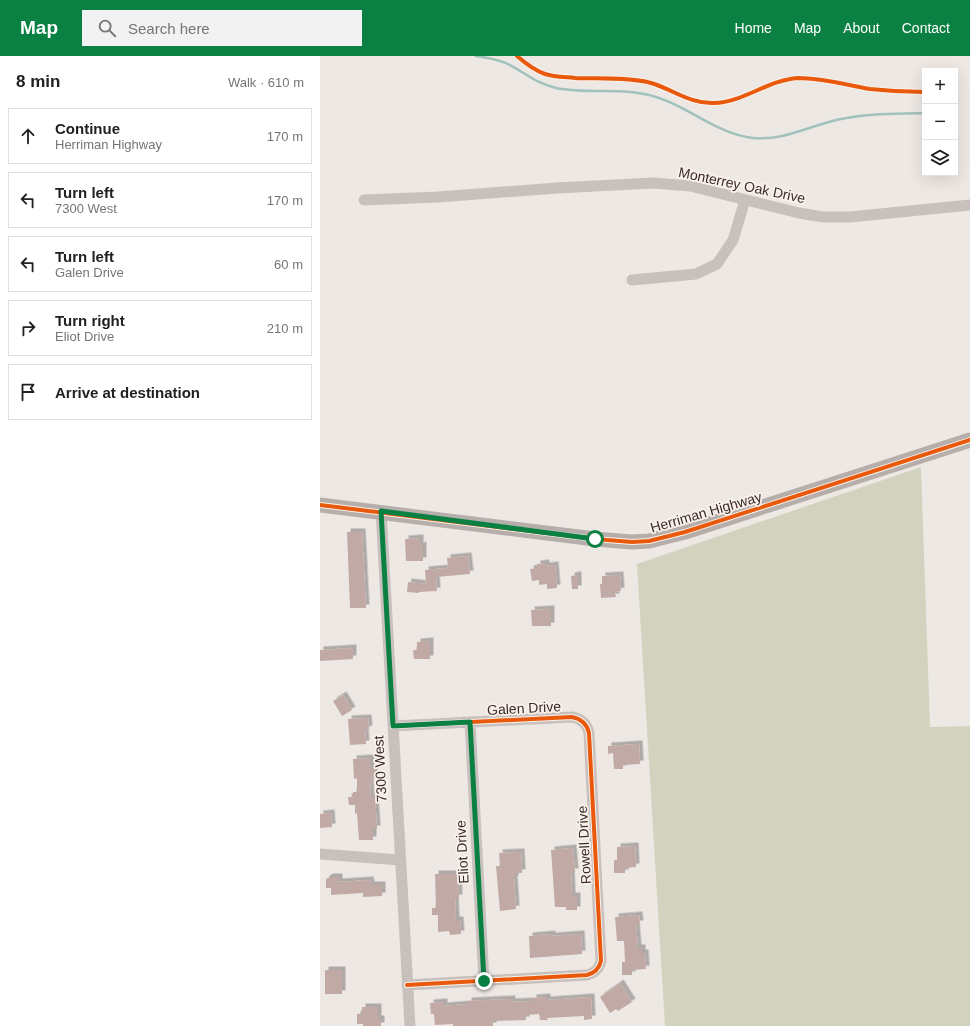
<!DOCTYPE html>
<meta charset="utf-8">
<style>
:root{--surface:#fff;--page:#f2f2f2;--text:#202124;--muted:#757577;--line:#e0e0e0;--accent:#0b8043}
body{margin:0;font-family:Helvetica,sans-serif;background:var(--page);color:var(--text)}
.controls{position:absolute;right:12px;top:12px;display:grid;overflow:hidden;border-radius:0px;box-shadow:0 4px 16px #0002}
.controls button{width:36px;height:36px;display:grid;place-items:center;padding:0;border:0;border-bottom:1px solid var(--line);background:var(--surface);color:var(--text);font:20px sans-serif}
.stop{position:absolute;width:12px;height:12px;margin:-9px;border:3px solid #0b8043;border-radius:50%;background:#fff}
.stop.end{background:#0b8043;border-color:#fff;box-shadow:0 1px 4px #0008}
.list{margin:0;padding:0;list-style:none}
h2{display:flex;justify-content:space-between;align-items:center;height:52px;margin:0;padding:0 16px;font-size:17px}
h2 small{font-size:13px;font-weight:400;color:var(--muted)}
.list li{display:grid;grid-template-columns:26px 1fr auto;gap:12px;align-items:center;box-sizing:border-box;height:56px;margin:0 8px 8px;padding:0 8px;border:1px solid var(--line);border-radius:0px}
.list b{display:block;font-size:15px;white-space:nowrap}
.list p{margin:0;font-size:13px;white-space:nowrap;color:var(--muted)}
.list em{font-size:13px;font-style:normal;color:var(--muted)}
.icon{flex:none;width:22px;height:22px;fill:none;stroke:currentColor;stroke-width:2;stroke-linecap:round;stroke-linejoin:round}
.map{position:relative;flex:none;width:650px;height:970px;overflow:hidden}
header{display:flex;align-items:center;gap:24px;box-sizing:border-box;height:56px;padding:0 20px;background:var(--accent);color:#fff}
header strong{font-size:19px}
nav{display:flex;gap:22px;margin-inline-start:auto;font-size:14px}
.search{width:280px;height:36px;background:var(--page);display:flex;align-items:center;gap:10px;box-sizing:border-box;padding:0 14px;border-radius:0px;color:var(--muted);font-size:15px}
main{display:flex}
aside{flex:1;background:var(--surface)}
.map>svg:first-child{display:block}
.green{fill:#d2d3be}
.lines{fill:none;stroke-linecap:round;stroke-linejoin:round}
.stream{stroke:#a0c1bc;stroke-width:2.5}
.building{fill:#c1aaa6;filter:url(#shadow)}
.minor{stroke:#c7c0bc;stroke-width:11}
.major{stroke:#b6aeab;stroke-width:15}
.cycleway-casing{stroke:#faf1eb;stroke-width:6}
.cycleway{stroke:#e8590c;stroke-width:4}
.route{stroke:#0b8043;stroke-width:5}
.labels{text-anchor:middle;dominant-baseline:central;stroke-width:3.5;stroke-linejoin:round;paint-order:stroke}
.street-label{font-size:14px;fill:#392c2a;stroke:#faf1eb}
</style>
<header>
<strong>Map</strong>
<div class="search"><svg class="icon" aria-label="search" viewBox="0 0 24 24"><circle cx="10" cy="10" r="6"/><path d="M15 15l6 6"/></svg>Search here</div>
<nav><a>Home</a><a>Map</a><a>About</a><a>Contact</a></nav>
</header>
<main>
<aside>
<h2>8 min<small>Walk · 610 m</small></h2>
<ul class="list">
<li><svg class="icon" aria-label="ahead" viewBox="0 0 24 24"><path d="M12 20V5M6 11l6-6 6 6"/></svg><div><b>Continue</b><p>Herriman Highway</p></div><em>170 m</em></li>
<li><svg class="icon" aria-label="left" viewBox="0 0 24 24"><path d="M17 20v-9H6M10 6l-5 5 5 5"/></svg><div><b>Turn left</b><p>7300 West</p></div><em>170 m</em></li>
<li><svg class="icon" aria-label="left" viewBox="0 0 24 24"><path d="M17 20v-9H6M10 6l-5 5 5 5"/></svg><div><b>Turn left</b><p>Galen Drive</p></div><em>60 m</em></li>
<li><svg class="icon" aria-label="right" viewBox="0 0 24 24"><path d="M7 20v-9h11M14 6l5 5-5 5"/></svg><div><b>Turn right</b><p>Eliot Drive</p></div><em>210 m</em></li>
<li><svg class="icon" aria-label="arrive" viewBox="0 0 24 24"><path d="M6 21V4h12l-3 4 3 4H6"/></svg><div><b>Arrive at destination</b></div></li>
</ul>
</aside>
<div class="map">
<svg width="650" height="970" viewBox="0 0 650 970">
<defs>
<filter id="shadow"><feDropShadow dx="3.5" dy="-3.5" stdDeviation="0" flood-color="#0004"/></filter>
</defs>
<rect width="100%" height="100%" fill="#eee8e4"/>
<path class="green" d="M601,411l9,260 40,-1v300h-305l-28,-462z"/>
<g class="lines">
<path class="stream" d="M156,0c11,2 22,3 32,8 18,9 27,19 48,24 34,7 70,-2 103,10 31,10 59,36 94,40 31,3 58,-13 88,-19 27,-6 56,-5 84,-6"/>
</g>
<path class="building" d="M27,476h15l4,76h-16z
M100,482v8l3,-1v16h-17l-1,-22z
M148,500l2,18 -34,3 1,14 -18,1v1l-12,-1 1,-10 18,2 -1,-14 23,-2 -1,-10z
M226,507v3l9,-1 2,23 -10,1v-5l-8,1v-5l-7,1 -2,-12 7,-1v-4z
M258,519v14h-6l-1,-13z
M300,519l1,16 -6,1 1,5 -15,1 -1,-14h2v-8z
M231,553v17h-19l-1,-16z
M110,585v18h-16l-1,-9h4v-8z
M33,592v11l-33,2v-11z
M23,639l9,15 -10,6 -9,-15z
M48,662l1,11 -4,1 1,14 -16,1 -2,-26z
M319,688l1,20 -17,1v4h-9l-1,-16 -5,1v-8z
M51,702v11h3v8l-3,1 1,4h-2l1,16h4l2,31h-4v11h-14l-2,-27 -2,1v-9h-6l-1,-8h5v-5h4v-14l-3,1 -1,-20z
M11,757l1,14 -12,1v-14z
M315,790l1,21 -11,1v5h-11v-13h3v-13z
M253,792l2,24h-4l1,24h5v14h-11v-3h-11l-4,-57z
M201,796l1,21h-7v6h-1l2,30 -16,2 -4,-45h4l-1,-13z
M115,818h23l1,24h-4l1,22h4l1,14 -11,1 -1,-4 -11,1v-17h-6v-7h4z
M10,821h9v5l31,-2 1,5h11v11l-19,1v-4l-32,2v-7h-5v-9z
M319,859l1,9h-4l2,24h4v5h3l1,16 -14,1v5h-10v-13h3l-1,-21h-7l-2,-24z
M232,878v2l29,-2 1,20 -52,4 -1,-22z
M5,914h17v24h-17z
M300,927l12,19 -14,9 -2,-2 -6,4 -10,-16z
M227,941v3l44,-3 1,22 -8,1v-4l-37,2 1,2h-8l-1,-6 -13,1v5l-33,1v5h-40v-2l-18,1 -1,-11h-3l-1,-11 14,-1v4l24,-2v-3l44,-2v3l21,-1v-3z
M42,951h16v12h3v7h-18v-2h-6v-10h5z"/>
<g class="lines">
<path class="minor" d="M44,144l74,-3 119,-9 96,-5 37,3 109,27 24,4h27l120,-12
M312,224l64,-6 21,-10 16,-24 12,-40
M61,455l29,515
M150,666l14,259
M73,670l179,-9c10,2 15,7 17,16l12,228c-2,8 -6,12 -14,14l-180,10
M0,798l80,6"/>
<path class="major" d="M0,449l275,34 37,3 17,-1 36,-9 285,-92"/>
<g class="cycleway-casing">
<path id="cycleway" d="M197,0c8,7 17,14 28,18 9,3 20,3 30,4 23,1 54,-1 76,5 21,6 39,21 63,20 30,-1 54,-23 84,-25 24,0 49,7 72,11 18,2 37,3 55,3
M0,449l275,34 37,3 17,-1 36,-9 285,-92
M73,670l179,-9c10,2 15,7 17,16l12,228c-2,8 -6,12 -14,14l-180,10"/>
</g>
<use href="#cycleway" class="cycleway"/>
</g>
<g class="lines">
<path class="route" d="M164,925l-14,-259 -77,4 -12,-215 214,28"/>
</g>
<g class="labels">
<g class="street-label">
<text transform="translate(422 129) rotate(12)">Monterrey Oak Drive</text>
<text transform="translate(386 456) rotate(-16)">Herriman Highway</text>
<text transform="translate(204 652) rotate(-3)">Galen Drive</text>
<text transform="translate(60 713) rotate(-93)">7300 West</text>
<text transform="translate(264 789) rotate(-93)">Rowell Drive</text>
<text transform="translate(142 796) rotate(-93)">Eliot Drive</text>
</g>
</g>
</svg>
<div class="controls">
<button>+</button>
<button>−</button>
<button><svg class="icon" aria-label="layers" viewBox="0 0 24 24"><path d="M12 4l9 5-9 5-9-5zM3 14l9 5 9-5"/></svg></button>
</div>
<div class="stop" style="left:275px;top:483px"></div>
<div class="stop end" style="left:164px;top:925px"></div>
</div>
</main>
